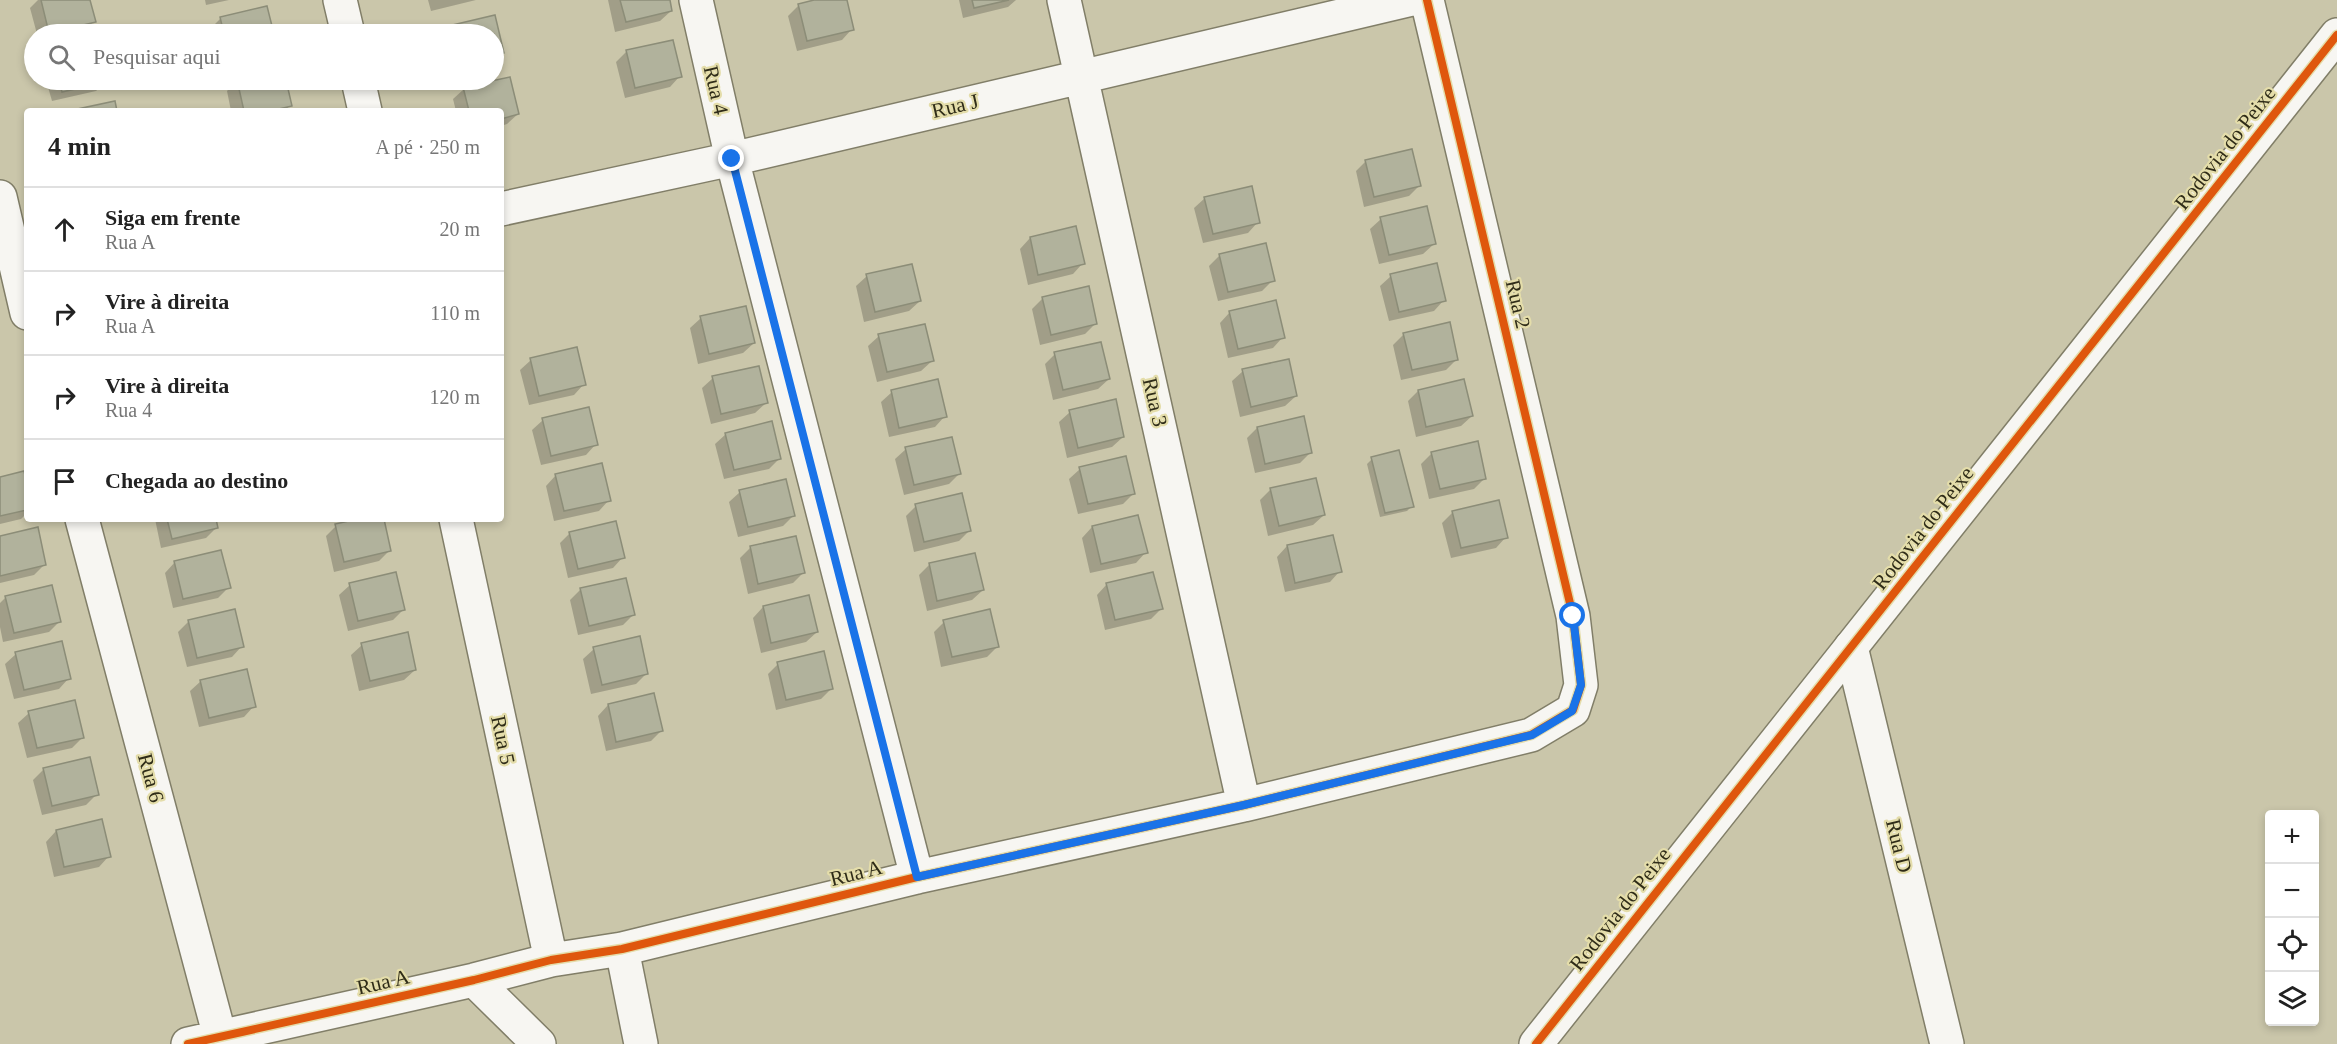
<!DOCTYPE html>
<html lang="pt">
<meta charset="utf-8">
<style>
:root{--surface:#fff;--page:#f6f6f6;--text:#222;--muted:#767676;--line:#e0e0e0}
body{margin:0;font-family:"Times New Roman",serif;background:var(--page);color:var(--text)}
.controls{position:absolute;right:18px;bottom:18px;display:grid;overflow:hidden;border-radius:6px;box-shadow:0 3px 9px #0003}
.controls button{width:54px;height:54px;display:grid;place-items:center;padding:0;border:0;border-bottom:2px solid var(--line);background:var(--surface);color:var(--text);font:30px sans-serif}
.stop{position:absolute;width:18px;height:18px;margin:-14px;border:4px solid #1a73e8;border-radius:50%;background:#fff}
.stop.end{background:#1a73e8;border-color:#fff;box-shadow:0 2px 6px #0008}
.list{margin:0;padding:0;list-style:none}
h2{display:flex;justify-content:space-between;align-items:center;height:78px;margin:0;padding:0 24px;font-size:26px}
h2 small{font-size:20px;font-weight:400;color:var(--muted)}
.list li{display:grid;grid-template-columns:39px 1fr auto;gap:18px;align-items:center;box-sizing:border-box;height:84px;padding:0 24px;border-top:2px solid var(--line)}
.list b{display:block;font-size:22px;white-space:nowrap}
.list p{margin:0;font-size:20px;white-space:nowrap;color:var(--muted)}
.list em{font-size:20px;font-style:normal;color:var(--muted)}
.icon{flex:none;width:33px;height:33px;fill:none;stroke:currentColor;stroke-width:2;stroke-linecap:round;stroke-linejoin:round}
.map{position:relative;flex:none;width:2337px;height:1044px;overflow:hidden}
.search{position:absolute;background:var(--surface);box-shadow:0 3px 9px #0003;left:24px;top:24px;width:480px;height:66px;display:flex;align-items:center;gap:15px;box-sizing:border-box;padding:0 21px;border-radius:33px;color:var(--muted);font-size:22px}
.panel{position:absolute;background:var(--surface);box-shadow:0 3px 9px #0003;left:24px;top:108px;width:480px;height:414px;border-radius:6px}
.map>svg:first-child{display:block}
.shadow{fill:#0003}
.building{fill:#b1b29c;stroke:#8c8d78;stroke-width:1.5}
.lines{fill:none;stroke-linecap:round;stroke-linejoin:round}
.street-casing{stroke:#817e68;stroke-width:36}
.secondary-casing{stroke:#817e68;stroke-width:36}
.street{stroke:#f7f6f2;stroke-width:33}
.secondary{stroke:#f7f6f2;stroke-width:33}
.cycleway-casing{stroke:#e4ddaa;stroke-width:11}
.cycleway{stroke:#df570d;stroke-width:8}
.route{stroke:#1a73e8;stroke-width:8}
.labels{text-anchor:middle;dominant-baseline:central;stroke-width:4.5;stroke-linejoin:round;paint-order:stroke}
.street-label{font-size:21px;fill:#2f2c18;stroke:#e4ddaa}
</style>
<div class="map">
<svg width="2337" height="1044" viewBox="0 0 2337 1044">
<rect width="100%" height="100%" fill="#cac6aa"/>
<path class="shadow" d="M38,0h51l5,21 -11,11 -10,2h-36l-7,-26z
M205,0h24l-23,5z
M428,0h48l-45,11z
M608,0h60l3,11 -11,10 -45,11z
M820,0h25l7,29 -10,11 -45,11 -9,-35 11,-11z
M959,0h57l-8,7 -45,11z
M266,7l6,27h-60l-2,-5 11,-11z
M493,17l9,36 -8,8v-27h-53l8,-7z
M627,51l53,25 -10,11 -45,11 -9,-36z
M46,80h61v1l-11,10 -44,10z
M237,80h47l6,25 -5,6h-54l-4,-20z
M464,89l54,25 -11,10 -6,2v-15h-45l-3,-12z
M1366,161l53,25 -10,10 -45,11 -8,-36z
M1205,198l53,24 -10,11 -45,10 -9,-35z
M1381,219l53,25 -11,10 -44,10 -9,-35z
M1030,238l53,25 -10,11 -45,11 -8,-36z
M1220,255l53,25 -11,11 -44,10 -9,-35z
M867,276l53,25 -11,10 -45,11 -8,-36z
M1391,276l53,24 -10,11 -45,10 -9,-35z
M1043,298l53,25 -11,11 -45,11 -8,-36z
M1230,312l53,25 -10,11 -45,10 -8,-35z
M701,318l53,25 -11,10 -45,11 -8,-36z
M1404,334l53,25 -11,11 -45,10 -8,-35z
M879,336l53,25 -11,10 -44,11 -9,-36z
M1055,354l54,25 -11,10 -45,11 -8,-36z
M531,360l53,24 -10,11 -45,10 -9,-35z
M1243,371l53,25 -11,10 -45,11 -8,-36z
M713,378l53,25 -11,10 -44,11 -9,-36z
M1418,391l54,25 -11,10 -45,11 -8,-36z
M892,392l53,24 -10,11 -46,10 -8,-35z
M1070,412l53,25 -11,10 -45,11 -8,-36z
M543,420l53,24 -10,11 -45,10 -9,-35z
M1257,428l53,25 -10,10 -45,10 -8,-35z
M726,434l53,25 -10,10 -45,10 -9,-35z
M906,449l53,25 -10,10 -45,11 -9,-36z
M1432,453l53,25 -11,11 -45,10 -8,-35z
M1372,459l40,47 -5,5 -27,6 -13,-53z
M1080,469l53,25 -10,10 -45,10 -9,-35z
M556,475l53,25 -10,11 -45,10 -8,-35z
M0,478l27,11v24l-6,6 -21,5z
M1271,489l53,26 -11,10 -45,11 -8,-36z
M740,492l53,24 -10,10 -45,11 -9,-35z
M916,506l53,25 -10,10 -45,11 -8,-36z
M1453,512l53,25 -10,11 -45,10 -9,-35z
M155,519h60l2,8 -11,11 -45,10z
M365,519h17l7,32 -10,10 -45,11 -8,-36 10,-10z
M1092,527l54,25 -10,11 -46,10 -8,-35z
M570,533l53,24 -10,11 -45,10 -8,-35z
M1332,536l8,35 -10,11 -45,10 -8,-35 10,-11z
M0,537l45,27 -11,11 -34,8z
M795,538l8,35 -10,10 -45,11 -8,-36 10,-10z
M175,562l54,25 -11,11 -45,10 -8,-35z
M929,565l54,25 -11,10 -45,11 -8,-36z
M1107,584l54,25 -10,10 -46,11 -8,-35z
M350,585l53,25 -10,10 -45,11 -9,-36z
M581,589l53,25 -11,11 -45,10 -8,-35z
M6,597l53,25 -10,10 -46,10 -3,-15v-24z
M808,597l9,35 -11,10 -45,11 -8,-35 10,-11z
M189,621l53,25 -10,11 -45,10 -9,-35z
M944,622l53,25 -10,10 -46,10 -7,-35z
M362,645l53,25 -11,10 -45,11 -8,-36z
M594,649l53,24 -11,11 -45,10 -8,-35z
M16,654l53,24 -10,11 -45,10 -9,-35z
M778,664l53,25 -10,10 -45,11 -8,-36z
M201,681l53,25 -10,11 -45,10 -9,-36z
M608,705l54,25 -11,11 -45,10 -8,-35z
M29,713l53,25 -10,10 -45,10 -9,-35z
M44,769l53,25 -11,11 -44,10 -9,-35z
M56,831l53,25 -10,11 -45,10 -8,-35z"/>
<path class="building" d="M41,0h49l6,22 -47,11z
M620,0h50l2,11 -46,11z
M814,0h33l7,30 -47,11 -9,-37z
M972,0h37l-35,8z
M267,6l7,28h-50l-4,-17z
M495,15l9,38 -10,2v-21h-44l-2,-8z
M673,40l9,37 -47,11 -9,-38z
M510,77l9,37 -18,5v-8h-32l-6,-24z
M59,80h49l1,1 -47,11z
M237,80h49l6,26 -22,5h-26z
M115,101l2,10h-49z
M1412,149l9,37 -47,11 -9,-37z
M1252,186l8,37 -47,11 -9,-37z
M1427,206l9,38 -47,11 -9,-38z
M1076,226l9,38 -47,11 -8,-38z
M1266,243l9,38 -47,11 -9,-38z
M1437,263l9,38 -47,11 -9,-38z
M912,264l9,37 -46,11 -9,-38z
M1089,286l8,38 -46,11 -9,-38z
M1276,300l9,38 -47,11 -9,-38z
M746,306l9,37 -46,11 -9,-38z
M1450,322l8,38 -46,10 -9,-37z
M925,324l9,37 -47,11 -9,-38z
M1101,342l9,37 -47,11 -9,-38z
M577,347l9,38 -47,11 -9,-38z
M1289,359l8,37 -46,11 -9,-38z
M759,366l9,37 -47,11 -9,-38z
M938,379l9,38 -48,11 -8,-38z
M1464,379l9,37 -47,11 -8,-37z
M1116,399l8,38 -46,11 -9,-38z
M589,407l9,38 -47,11 -9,-38z
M1304,416l8,37 -47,11 -8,-37z
M772,421l9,38 -47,11 -9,-37z
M952,437l9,37 -47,11 -9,-38z
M1478,441l8,38 -46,10 -9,-37z
M1399,450l15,57 -29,6 -14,-56z
M1126,456l9,38 -47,10 -9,-37z
M602,463l9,38 -47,10 -9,-37z
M24,471l3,12v27l-27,6v-39z
M1316,478l9,37 -46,11 -9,-38z
M786,479l9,37 -47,11 -9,-37z
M962,493l9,38 -47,11 -9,-38z
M1499,500l9,38 -47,10 -9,-37z
M1138,515l10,38 -47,11 -9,-38z
M167,519h49l2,9 -46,11z
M358,519h26l7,32 -47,11 -9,-38z
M616,521l9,37 -47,11 -9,-37z
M38,527l8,38 -46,11v-40z
M1333,535l9,37 -47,11 -8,-38z
M796,536l9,37 -47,11 -8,-38z
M221,550l10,38 -48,11 -9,-38z
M975,553l9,37 -47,11 -8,-38z
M396,572l9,38 -47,11 -9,-38z
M1153,572l10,37 -48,11 -9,-37z
M626,578l9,37 -46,11 -9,-38z
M52,585l9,37 -47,11 -9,-37z
M809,595l9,37 -47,11 -8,-37z
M235,609l9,38 -47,11 -9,-38z
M990,609l9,38 -47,10 -9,-37z
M408,632l8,38 -46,11 -9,-38z
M640,636l8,38 -46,11 -9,-38z
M62,641l9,38 -47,11 -9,-38z
M824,651l9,38 -47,11 -9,-38z
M247,669l9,38 -47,11 -9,-38z
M654,693l9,38 -47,11 -8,-38z
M75,700l9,38 -47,10 -9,-37z
M90,757l9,38 -47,11 -9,-38z
M102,819l9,38 -47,10 -8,-37z"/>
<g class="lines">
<g class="street-casing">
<path id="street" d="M340,0l8,34
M696,0l36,159 185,718
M1064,0l180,805
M358,80l7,31
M0,197l27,116
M501,209l231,-50 676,-159
M82,519l138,518
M456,519l95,441
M1851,647l96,397
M622,949l19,95
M474,980l65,64
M188,1044l286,-64 77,-20 71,-11 295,-72 327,-72 287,-70 42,-25 8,-25 -8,-69 -146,-616"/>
</g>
<g class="secondary-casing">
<path id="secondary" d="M1536,1044l801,-1009"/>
</g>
<use href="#street" class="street"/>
<use href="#secondary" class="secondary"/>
<g class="cycleway-casing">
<path id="cycleway" d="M188,1044l286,-64 77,-20 71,-11 295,-72 327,-72 287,-70 42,-25 8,-25 -8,-69 -146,-616
M1536,1044l801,-1009"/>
</g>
<use href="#cycleway" class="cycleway"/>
</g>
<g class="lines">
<path class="route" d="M732,159l185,718 327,-72 288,-70 40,-24 9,-26 -8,-69"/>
</g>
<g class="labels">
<g class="street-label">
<text transform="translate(716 90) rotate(77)">Rua 4</text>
<text transform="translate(955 106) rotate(-13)">Rua J</text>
<text transform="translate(2225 148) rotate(-52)">Rodovia do Peixe</text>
<text transform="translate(1518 304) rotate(77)">Rua 2</text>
<text transform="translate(1155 402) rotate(77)">Rua 3</text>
<text transform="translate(1923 528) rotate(-52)">Rodovia do Peixe</text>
<text transform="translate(503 740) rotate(78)">Rua 5</text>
<text transform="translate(151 778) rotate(75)">Rua 6</text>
<text transform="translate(1899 846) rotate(76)">Rua D</text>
<text transform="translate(856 873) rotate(-14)">Rua A</text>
<text transform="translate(1620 909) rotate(-52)">Rodovia do Peixe</text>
<text transform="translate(383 982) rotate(-13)">Rua A</text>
</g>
</g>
</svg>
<div class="controls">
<button>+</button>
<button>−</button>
<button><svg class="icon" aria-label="locate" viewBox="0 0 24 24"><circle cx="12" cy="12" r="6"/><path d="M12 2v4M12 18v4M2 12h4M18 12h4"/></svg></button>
<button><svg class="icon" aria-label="layers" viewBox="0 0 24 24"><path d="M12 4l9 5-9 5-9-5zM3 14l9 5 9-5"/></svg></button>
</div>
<div class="stop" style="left:1573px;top:616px"></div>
<div class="stop end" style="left:732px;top:159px"></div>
<div class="search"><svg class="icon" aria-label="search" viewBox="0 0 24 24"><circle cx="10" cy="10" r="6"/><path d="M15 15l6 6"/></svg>Pesquisar aqui</div>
<section class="panel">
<h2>4 min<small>A pé · 250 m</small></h2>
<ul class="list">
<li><svg class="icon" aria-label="ahead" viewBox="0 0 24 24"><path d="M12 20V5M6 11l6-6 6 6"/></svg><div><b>Siga em frente</b><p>Rua A</p></div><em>20 m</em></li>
<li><svg class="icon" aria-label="right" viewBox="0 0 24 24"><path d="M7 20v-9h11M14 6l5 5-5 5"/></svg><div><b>Vire à direita</b><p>Rua A</p></div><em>110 m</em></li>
<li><svg class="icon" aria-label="right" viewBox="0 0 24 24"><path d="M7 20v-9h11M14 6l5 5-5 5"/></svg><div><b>Vire à direita</b><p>Rua 4</p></div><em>120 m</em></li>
<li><svg class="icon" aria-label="arrive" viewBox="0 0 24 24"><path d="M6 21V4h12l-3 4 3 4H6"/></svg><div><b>Chegada ao destino</b></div></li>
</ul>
</section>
</div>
